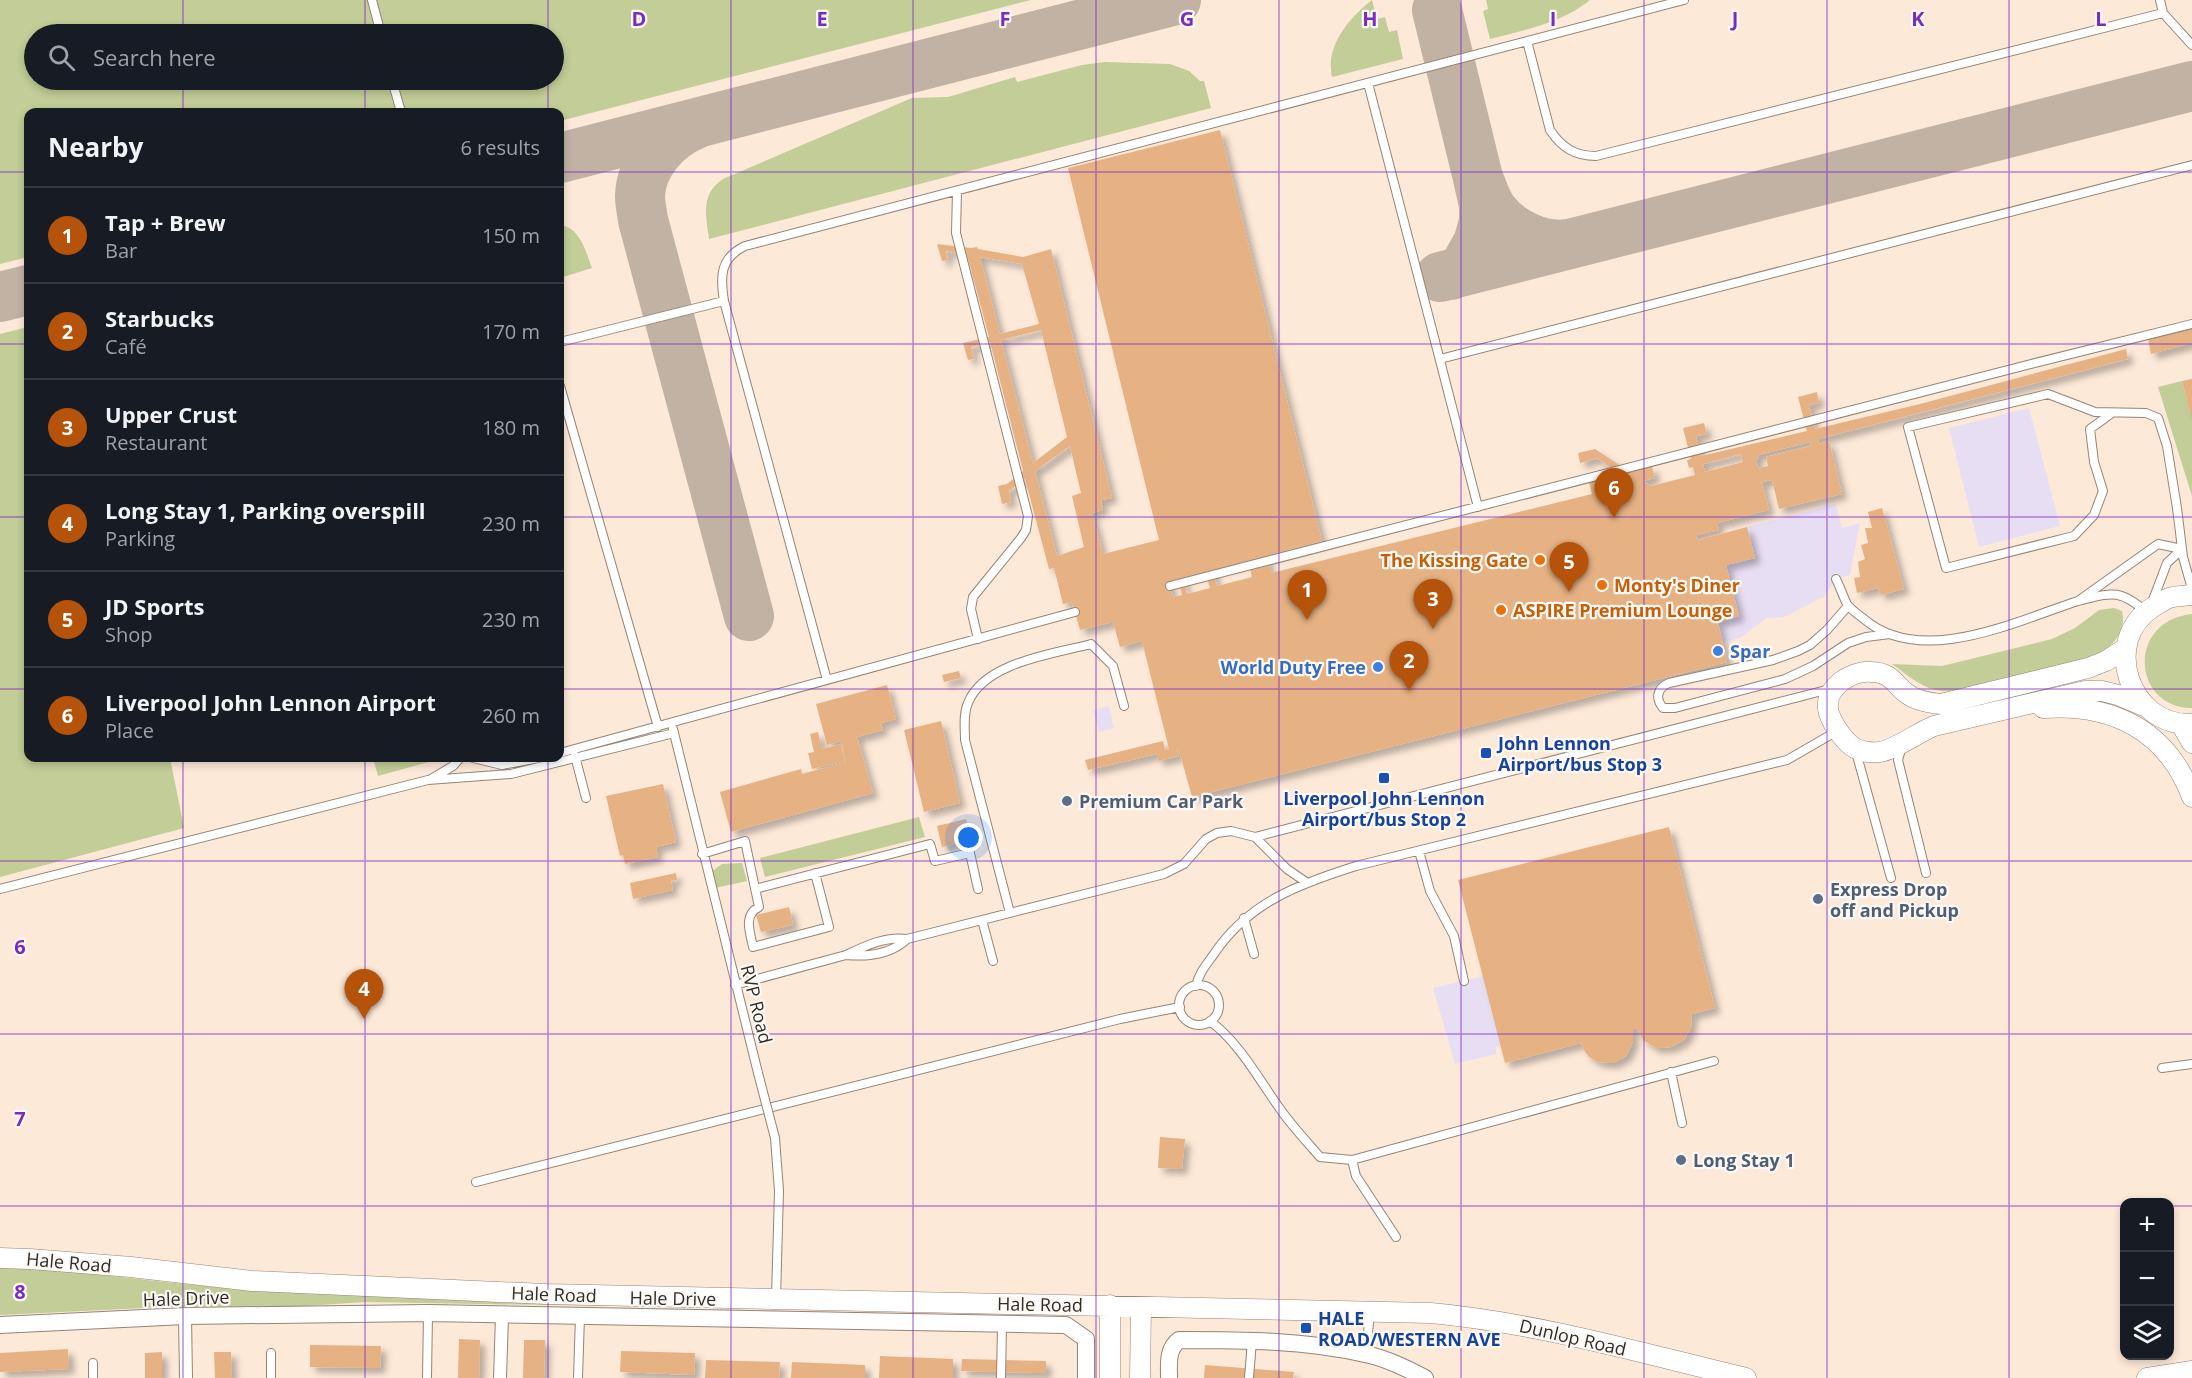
<!DOCTYPE html>
<meta charset="utf-8">
<style>
:root{--surface:#171b24;--page:#20242c;--text:#f1f3f6;--muted:#9ea1a6;--line:#363941;--accent:#b45309}
body{margin:0;font-family:"Open Sans",sans-serif;background:var(--page);color:var(--text)}
.controls{position:absolute;right:18px;bottom:18px;display:grid;overflow:hidden;border-radius:12px;box-shadow:0 3px 9px #0003}
.controls button{width:54px;height:54px;display:grid;place-items:center;padding:0;border:0;border-bottom:2px solid var(--line);background:var(--surface);color:var(--text);font:30px sans-serif}
.you{position:absolute;left:969px;top:838px;width:21px;height:21px;margin:-15px;border:4px solid #fff;border-radius:50%;background:#1a73e8;box-shadow:0 0 0 9px #1a73e833}
.badge{display:grid;place-items:center;width:39px;height:39px;border-radius:50%;background:var(--accent);color:#fff;font-size:20px;font-weight:700}
.pin{position:absolute;translate:-50% -50px;filter:drop-shadow(0 2px 3px #0008)}
.pin::after{content:'';position:absolute;top:32px;width:21px;height:18px;background:inherit;clip-path:polygon(0 0,100% 0,50% 100%)}
.list{margin:0;padding:0;list-style:none}
h2{display:flex;justify-content:space-between;align-items:center;height:78px;margin:0;padding:0 24px;font-size:26px}
h2 small{font-size:20px;font-weight:400;color:var(--muted)}
.list li{display:grid;grid-template-columns:39px 1fr auto;gap:18px;align-items:center;box-sizing:border-box;height:96px;padding:0 24px;border-top:2px solid var(--line)}
.list b{display:block;font-size:22px;white-space:nowrap}
.list p{margin:0;font-size:20px;white-space:nowrap;color:var(--muted)}
.list em{font-size:20px;font-style:normal;color:var(--muted)}
.icon{flex:none;width:33px;height:33px;fill:none;stroke:currentColor;stroke-width:2;stroke-linecap:round;stroke-linejoin:round}
.map{position:relative;flex:none;width:2192px;height:1378px;overflow:hidden}
.search{position:absolute;background:var(--surface);box-shadow:0 3px 9px #0003;left:24px;top:24px;width:540px;height:66px;display:flex;align-items:center;gap:15px;box-sizing:border-box;padding:0 21px;border-radius:33px;color:var(--muted);font-size:22px}
.panel{position:absolute;background:var(--surface);box-shadow:0 3px 9px #0003;left:24px;top:108px;width:540px;height:654px;border-radius:12px}
.map>svg:first-child{display:block}
.industrial{fill:#e8def3}
.green{fill:#c2cd97;fill-rule:evenodd}
.lines{fill:none;stroke-linecap:round;stroke-linejoin:round}
.taxiway{stroke:#c2b2a4;stroke-width:50}
.building{fill:#e6b284;fill-rule:evenodd;filter:url(#shadow)}
.service-casing{stroke:#968475;stroke-width:10}
.pedestrian-casing{stroke:#968475;stroke-width:14}
.minor-casing{stroke:#968475;stroke-width:18}
.tertiary-casing{stroke:#968475;stroke-width:21}
.service{stroke:#fff;stroke-width:8}
.pedestrian{stroke:#fff;stroke-width:12}
.minor{stroke:#fff;stroke-width:16}
.tertiary{stroke:#fff;stroke-width:20}
.service-bridge-casing{stroke:#968475;stroke-width:10;stroke-linecap:butt}
.service-bridge{stroke:#fff;stroke-width:8}
.grid{fill:none;stroke:#7b2cbf;stroke-width:1.5;stroke-opacity:0.55}
.food-dot{fill:#e8710a;stroke:#fdf9f6;stroke-width:2}
.shop-dot{fill:#3f7fe0;stroke:#fdf9f6;stroke-width:2}
.transit-dot{fill:#1a4fb4;stroke:#fdf9f6;stroke-width:2}
.service-dot{fill:#5c6f8a;stroke:#fdf9f6;stroke-width:2}
.labels{text-anchor:middle;dominant-baseline:central;stroke-width:4.5;stroke-linejoin:round;paint-order:stroke}
.food-label{font-size:18px;font-weight:bold;fill:#c56008;stroke:#fdf9f6;text-anchor:start}
.shop-label{font-size:18px;font-weight:bold;fill:#366cbe;stroke:#fdf9f6;text-anchor:start}
.transit-label{font-size:18px;font-weight:bold;fill:#164399;stroke:#fdf9f6;text-anchor:start}
.service-label{font-size:18px;font-weight:bold;fill:#4e5e75;stroke:#fdf9f6;text-anchor:start}
.street-label{font-size:18px;fill:#332c26;stroke:#fdf9f6}
.grid-label{font-size:20px;text-anchor:middle;font-weight:bold;fill:#7b2cbf;stroke:#fdf9f6;stroke-width:4.5;stroke-linejoin:round;paint-order:stroke}
</style>
<div class="map">
<svg width="2192" height="1378" viewBox="0 0 2192 1378">
<defs>
<filter id="shadow"><feDropShadow dx="5.5" dy="5.5" stdDeviation="3" flood-color="#0004"/></filter>
</defs>
<rect width="100%" height="100%" fill="#fde9d8"/>
<path class="industrial" d="M2029,408l31,118 -81,21 -30,-119z
M1836,504l6,24 18,-5 -10,52 -14,4 -11,17 -41,21 -18,1 -26,20 -17,4 -5,-20 8,-57 29,-8 -8,-30z
M1109,706l5,22 -15,4 -6,-22z
M1483,976l18,70 -5,1v7l-41,10 -22,-76z"/>
<path class="green" d="M0,0h1031l-471,121v-9h-532v145l-28,7zM34,34h520v46h-520z
M1372,0l5,19 8,-2 4,15 8,-2 6,29 -71,18c-7,-31 17,-59 40,-77z
M1486,0h104c-28,23 -65,30 -100,39l-7,-28 5,-2z
M1105,62l65,2 19,7 11,10h4l7,27 -502,131c-3,-23 -9,-45 14,-60l189,-81 36,-1 67,-20 2,5 65,-17z
M560,225c20,2 26,27 32,43l-32,10z
M28,327v431h142l14,70 -184,49v-543z
M2182,381l8,33h2v82l-34,-109z
M2114,608l8,3c5,18 -9,37 -25,44 -14,6 -31,8 -45,12 -29,7 -89,30 -116,23 -17,-4 -30,-16 -44,-26l50,2 110,-27 23,-11 24,-18z
M2192,614v94c-60,0 -66,-87 0,-94z
M373,758h70l-65,18z
M919,817l6,20 -160,40 -5,-19z
M742,863l5,18 -32,7 -3,-17 10,-7z
M0,1268c73,0 145,14 218,19 153,10 307,12 460,16l-8,4 -305,-5 -60,4 -139,1 -166,8z"/>
<g class="lines">
<path class="taxiway" d="M1437,10l41,168
M694,125c-28,11 -53,40 -54,71 0,8 2,16 3,24l106,396
M560,158l616,-158
M1451,275l13,-7 14,-25 6,-21v-17l-6,-27c5,11 8,24 16,34 16,21 48,36 74,32
M1440,277l752,-191
M0,297l28,-7"/>
</g>
<path class="building" d="M1220,130l102,411 -56,15 5,17 321,-79 -3,-12 32,-8 -24,-16 -17,5 -2,-10 17,-4 35,23 22,-6 3,12 -12,3 8,5 44,-11 -2,-8 -4,1 -2,-8 4,-1 -8,-31 21,-5 3,11 -11,2 5,20 106,-25 -9,-34 19,-5 2,11 -10,2 6,24 105,-25 206,-55 2,10 -310,80 1,5 10,-3 13,53 -63,15 -7,-29 -10,2 7,28 -52,13 2,7 -23,5 2,5 49,-13 8,31 -29,7 13,51 -21,6 9,40 -535,135 -13,-47 -2,1 2,5 -21,5 -1,-7 -69,16 -3,-10 78,-19 2,9 4,-1 -27,-108 -22,6 -7,-25 -33,8 -8,-28 -9,2 -9,-36 -5,1 -24,-90 -16,12 2,11 -9,2 -4,-18 9,-2 16,-13 -33,-129 -19,5 3,12 -6,1 -5,-17 26,-6 -22,-82 -21,-4 2,9 -6,1 -5,-17 34,4 6,-1 1,2 45,8 28,-8 61,249 -11,2 2,10 -11,3 11,41 56,-14 -91,-372zM980,257l42,7 17,60 -39,10zM1041,330l26,107 -34,26 -32,-123zM1810,442l1,4 -45,11 2,9 -10,2 -2,-9 3,-1 -1,-3zM1070,446l11,47 -9,3 12,51 -27,9 -22,-85zM1741,454l2,8 -38,10 -2,-8zM1248,561l4,16 -35,9 -4,-16zM1205,572l5,16 -23,6 -4,-16zM1178,579l4,16 -9,2 -4,-15z
M2192,328v15l-41,11 -3,-15z
M2192,379v35h-2l-8,-33z
M1882,508l22,81 -23,6 -3,-7 -21,5 -3,-15 6,-1 -2,-15 7,-3 -4,-14 7,-2 -3,-15h7l-4,-16z
M959,671l2,7 -17,4 -2,-7z
M887,685l9,34 -15,4 2,7 -26,7 16,56 -142,39 -11,-40 81,-23 1,5 44,-12 -5,-21 -14,4 -11,-41z
M941,721l19,82 -36,9 -20,-82z
M818,732l4,17 19,-5 4,17 -33,8 -4,-16 6,-1 -4,-18z
M663,784l13,58 -20,5 2,10 -33,7 -2,-9 -3,1 -14,-60z
M966,819l6,21 -30,7 -5,-21z
M1669,827l46,181 -23,6 -1,14 -7,12 -13,7 -15,1 -13,-8 -6,-11h-4v13l-7,14 -13,7 -15,-1 -9,-5 -6,-8 -2,-6 -76,20 -47,-183z
M676,873l1,7 -6,1 2,9 -40,9 -3,-16z
M789,907l4,18 -32,7 -5,-17z
M1160,1137l25,2 -3,30 -24,-1z
M459,1339l21,1 -1,38h-21z
M524,1340h21l-1,38h-21z
M310,1345l71,1 -1,22 -70,-1z
M68,1349l1,20 -69,3v-19z
M621,1351l74,2 -1,22 -74,-3z
M162,1352v26h-17v-25z
M214,1352h17l1,26h-17z
M880,1356l73,3v19h-74z
M962,1359l84,2v12l-85,-2z
M706,1360l74,2 -1,16h-74z
M792,1362l73,3v13h-74z
M1205,1365l89,7 -1,6h-89z"/>
<g class="lines">
<g class="service-casing">
<path id="service" d="M372,0l9,34
M2160,0l3,13 29,32
M1527,41l23,89c12,18 25,26 46,26l567,-143
M392,80l9,32
M1368,83l110,424
M957,191l-1,42 72,283 -2,14 -5,8 -48,59 -2,12 7,30
M560,342l164,-41
M1440,359l752,-194
M560,386l98,341
M2112,413l-22,16 4,33 9,29 -9,24 -20,21 -128,32 -38,-141 140,-33 47,18 51,1 12,5 9,28 10,62 6,49 9,32
M1836,579c4,8 7,17 11,25 4,6 12,11 17,15 57,49 152,2 214,-18
M1170,586l861,-222 161,-40
M2151,605l16,-42 15,-14
M1848,606l-21,24 -17,15 -12,6 -25,9 -104,23c-12,5 -14,15 -6,25h12l110,-29 28,-13 35,-23 18,-6 24,-3
M2146,612c-27,-24 -35,-19 -68,-11l80,-57 24,5
M827,680l-103,-379c-4,-25 -4,-43 21,-55l939,-246
M673,729l85,344
M1902,746l-4,14 28,113
M1856,752l35,126
M560,753l515,-141
M575,756l11,42
M473,758l29,7 37,-7
M431,779l22,-13 7,-8
M1255,837l575,-148
M1419,851l11,40 24,45 10,45
M702,854l43,-13 14,66c-16,8 -9,25 -6,40l76,-20 -14,-54
M0,889l428,-109 83,-6 163,-41
M755,889l175,-45 5,17 35,-8 8,36
M1010,913l-45,-173c0,-12 -2,-26 3,-37 16,-41 86,-49 123,-59l22,22 11,40
M1244,918l10,36
M982,920l11,41
M846,955c21,2 45,-1 61,-16
M735,985l111,-30c19,-9 39,-19 61,-16l257,-65 20,-10 22,-25 11,-6 14,-2 24,6 32,32 19,13
M1179 1005a20 20 0 1 1 40 0a20 20 0 1 1-40 0Z
M1196,986c3,-13 10,-21 18,-32 35,-52 85,-70 142,-88l431,-106 52,-30
M1210,1021c31,23 50,61 73,92 11,15 24,29 37,44l32,3 362,-99
M2162,1068l30,-4
M1671,1072l11,51
M775,1138l4,53 -3,107
M1352,1160l4,16 40,61
M476,1182l644,-163 60,-12
M271,1353v25
M1366,1354l4,-42
M93,1363v15
M427,1378l1,-65
M578,1378l2,-62
M1001,1378l1,-54
M1249,1378l3,-37"/>
</g>
<g class="pedestrian-casing">
<path id="pedestrian" d="M185,1316l1,62
M500,1378l2,-62"/>
</g>
<g class="minor-casing">
<path id="minor" d="M0,1325l185,-9 243,-3 638,12 20,14v39
M1169,1378c0,-14 -2,-29 10,-38 62,0 126,0 186,14 21,4 41,14 60,24"/>
</g>
<g class="tertiary-casing">
<path id="tertiary" d="M2192,595c-7,1 -16,1 -23,3 -5,2 -11,6 -16,9 -53,34 -23,120 39,117
M2126,648l-20,13 -18,7 -147,36c-12,-1 -25,-3 -35,-11 -13,-10 -14,-20 -34,-21 -19,-2 -47,14 -44,37 2,12 15,31 25,38 7,5 19,6 27,5 16,-3 37,-19 54,-26l151,-35h17l16,4 26,11
M2043,708c69,-5 124,22 149,89
M2181,724l11,19
M0,1258l30,1 101,8 121,14 294,13 885,19c107,10 210,40 315,65
M1110,1305v73
M1140,1378l1,-71
M2147,1378l45,-7"/>
</g>
<use href="#service" class="service"/>
<use href="#pedestrian" class="pedestrian"/>
<use href="#minor" class="minor"/>
<use href="#tertiary" class="tertiary"/>
<g class="service-bridge-casing">
<path id="service-bridge" d="M758,1073l17,65"/>
</g>
<use href="#service-bridge" class="service-bridge"/>
</g>
<path class="grid" d="M183,0v34M365,0v34M548,0v34M731,0v1378M913,0v1378M1096,0v1378M1279,0v1378M1461,0v1378M1644,0v1378M1827,0v1378M2009,0v1378M183,80v32M365,80v32M548,80v32M0,172h28M560,172h1632M0,344h28M560,344h1632M0,517h28M560,517h1632M0,689h28M560,689h1632M183,758v620M365,758v620M548,758v620M0,861h2192M0,1034h2192M0,1206h2124M2170,1206h22"/>
<g class="food-dot">
<circle cx="1540" cy="560" r="6"/>
<circle cx="1602" cy="585" r="6"/>
<circle cx="1501" cy="610" r="6"/>
</g>
<g class="shop-dot">
<circle cx="1718" cy="651" r="6"/>
<circle cx="1378" cy="667" r="6"/>
</g>
<g class="transit-dot">
<rect x="1480" y="747" width="12" height="12" rx="3"/>
<rect x="1378" y="772" width="12" height="12" rx="3"/>
<rect x="1300" y="1322" width="12" height="12" rx="3"/>
</g>
<g class="service-dot">
<circle cx="1067" cy="801" r="6"/>
<circle cx="1818" cy="899" r="6"/>
<circle cx="1681" cy="1160" r="6"/>
</g>
<g class="labels">
<g class="food-label">
<text x="1528" y="560" text-anchor="end">The Kissing Gate</text>
<text x="1614" y="585">Monty's Diner</text>
<text x="1513" y="610">ASPIRE Premium Lounge</text>
</g>
<g class="shop-label">
<text x="1730" y="651">Spar</text>
<text x="1366" y="667" text-anchor="end">World Duty Free</text>
</g>
<g class="transit-label">
<text x="1498" y="743">John Lennon<tspan x="1498" dy="21">Airport/bus Stop 3</tspan></text>
<text x="1384" y="798" text-anchor="middle">Liverpool John Lennon<tspan x="1384" dy="21">Airport/bus Stop 2</tspan></text>
<text x="1318" y="1318">HALE<tspan x="1318" dy="21">ROAD/WESTERN AVE</tspan></text>
</g>
<g class="service-label">
<text x="1079" y="801">Premium Car Park</text>
<text x="1830" y="889">Express Drop<tspan x="1830" dy="21">off and Pickup</tspan></text>
<text x="1693" y="1160">Long Stay 1</text>
</g>
<g class="street-label">
<text transform="translate(757 1004) rotate(76)">RVP Road</text>
<text transform="translate(69 1262) rotate(5)">Hale Road</text>
<text transform="translate(554 1294) rotate(2)">Hale Road</text>
<text transform="translate(186 1298) rotate(-2)">Hale Drive</text>
<text transform="translate(673 1298) rotate(1)">Hale Drive</text>
<text transform="translate(1040 1304) rotate(1)">Hale Road</text>
<text transform="translate(1573 1337) rotate(13)">Dunlop Road</text>
</g>
</g>
<g class="grid-label">
<text x="639" y="26">D</text>
<text x="822" y="26">E</text>
<text x="1005" y="26">F</text>
<text x="1187" y="26">G</text>
<text x="1370" y="26">H</text>
<text x="1553" y="26">I</text>
<text x="1735" y="26">J</text>
<text x="1918" y="26">K</text>
<text x="2101" y="26">L</text>
<text x="20" y="954">6</text>
<text x="20" y="1126">7</text>
<text x="20" y="1299">8</text>
</g>
</svg>
<div class="controls">
<button>+</button>
<button>−</button>
<button><svg class="icon" aria-label="layers" viewBox="0 0 24 24"><path d="M12 4l9 5-9 5-9-5zM3 14l9 5 9-5"/></svg></button>
</div>
<div class="you"></div>
<div class="pin badge" style="left:1307px;top:620px">1</div>
<div class="pin badge" style="left:1409px;top:691px">2</div>
<div class="pin badge" style="left:1433px;top:629px">3</div>
<div class="pin badge" style="left:364px;top:1019px">4</div>
<div class="pin badge" style="left:1569px;top:592px">5</div>
<div class="pin badge" style="left:1614px;top:518px">6</div>
<div class="search"><svg class="icon" aria-label="search" viewBox="0 0 24 24"><circle cx="10" cy="10" r="6"/><path d="M15 15l6 6"/></svg>Search here</div>
<section class="panel">
<h2>Nearby<small>6 results</small></h2>
<ul class="list">
<li><span class="badge">1</span><div><b>Tap + Brew</b><p>Bar</p></div><em>150 m</em></li>
<li><span class="badge">2</span><div><b>Starbucks</b><p>Café</p></div><em>170 m</em></li>
<li><span class="badge">3</span><div><b>Upper Crust</b><p>Restaurant</p></div><em>180 m</em></li>
<li><span class="badge">4</span><div><b>Long Stay 1, Parking overspill</b><p>Parking</p></div><em>230 m</em></li>
<li><span class="badge">5</span><div><b>JD Sports</b><p>Shop</p></div><em>230 m</em></li>
<li><span class="badge">6</span><div><b>Liverpool John Lennon Airport</b><p>Place</p></div><em>260 m</em></li>
</ul>
</section>
</div>
